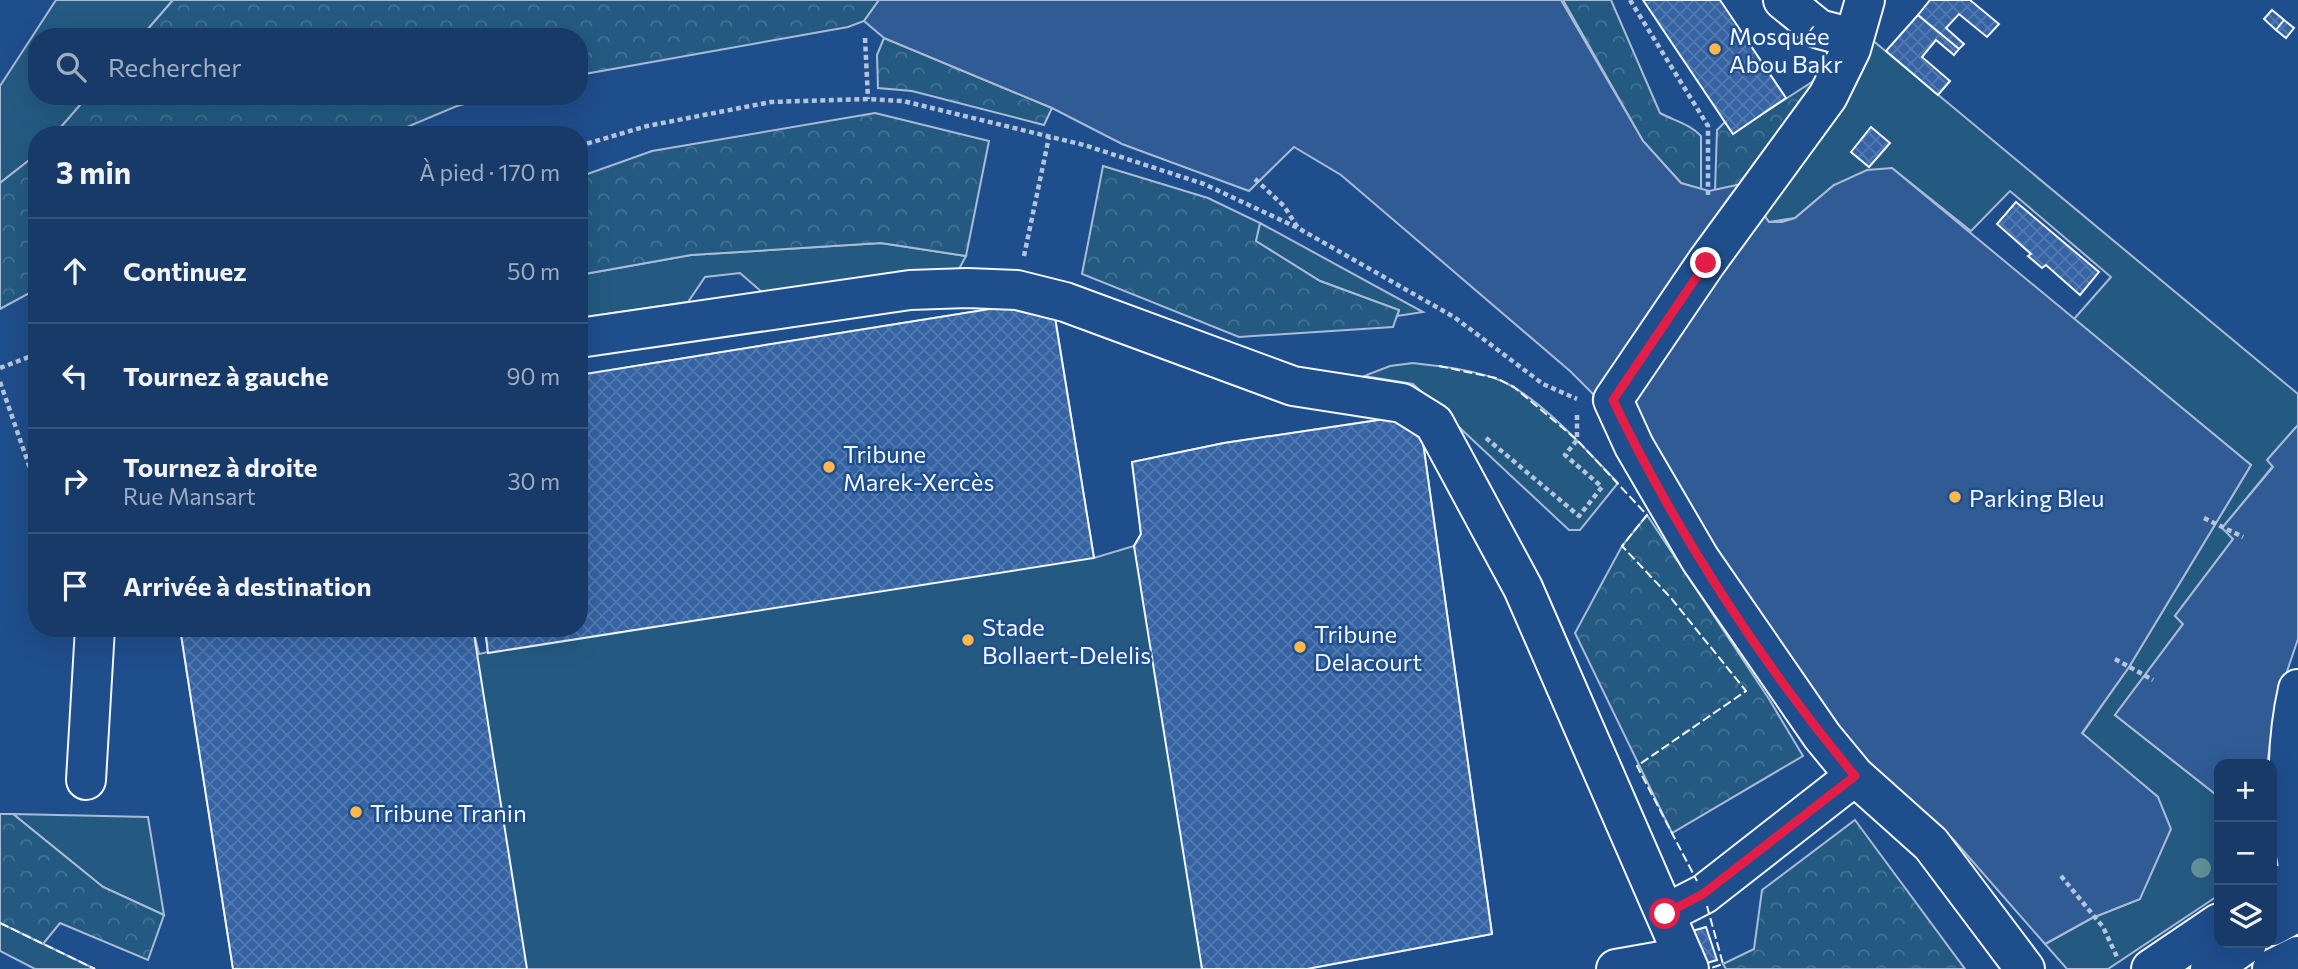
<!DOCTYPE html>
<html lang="fr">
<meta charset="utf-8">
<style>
:root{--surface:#173a69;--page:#244571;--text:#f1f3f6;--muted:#9eadc0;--line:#36547d}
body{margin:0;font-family:Commissioner,sans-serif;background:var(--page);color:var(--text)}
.controls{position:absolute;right:21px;bottom:21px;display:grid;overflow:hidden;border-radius:14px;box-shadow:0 7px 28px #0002}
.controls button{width:63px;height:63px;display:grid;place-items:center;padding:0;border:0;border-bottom:2px solid var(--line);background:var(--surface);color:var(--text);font:35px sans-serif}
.stop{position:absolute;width:21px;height:21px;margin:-16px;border:5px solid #e11d48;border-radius:50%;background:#fff}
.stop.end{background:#e11d48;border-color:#fff;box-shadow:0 2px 7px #0008}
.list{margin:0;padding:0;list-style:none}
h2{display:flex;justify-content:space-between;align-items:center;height:91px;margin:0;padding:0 28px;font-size:30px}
h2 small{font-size:23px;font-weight:400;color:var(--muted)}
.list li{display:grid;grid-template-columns:46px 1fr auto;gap:21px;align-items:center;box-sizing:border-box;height:105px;padding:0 28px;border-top:2px solid var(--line)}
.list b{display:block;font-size:26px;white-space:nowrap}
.list p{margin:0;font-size:23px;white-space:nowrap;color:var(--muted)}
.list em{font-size:23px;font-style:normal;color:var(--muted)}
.icon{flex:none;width:38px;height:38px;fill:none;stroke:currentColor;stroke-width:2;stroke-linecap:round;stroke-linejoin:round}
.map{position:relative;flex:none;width:2298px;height:969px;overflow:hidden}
.search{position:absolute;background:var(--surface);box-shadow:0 7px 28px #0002;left:28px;top:28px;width:560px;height:77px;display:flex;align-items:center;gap:18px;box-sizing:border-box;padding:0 24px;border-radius:28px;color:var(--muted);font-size:26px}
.panel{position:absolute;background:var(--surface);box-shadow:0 7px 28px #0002;left:28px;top:126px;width:560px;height:511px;border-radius:28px}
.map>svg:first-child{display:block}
.grass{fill:#245a82;stroke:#a8bbd7;stroke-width:2}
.forest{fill:url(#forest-crowns);stroke:#a8bbd7;stroke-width:2}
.parking{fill:#305b95;stroke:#a8bbd7;stroke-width:2}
.building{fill:url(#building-cross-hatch);stroke:#f2f6ff;stroke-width:2}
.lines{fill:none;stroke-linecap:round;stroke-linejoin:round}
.minor-casing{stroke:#f2f6ff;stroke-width:42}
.path{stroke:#b3c4dc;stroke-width:4.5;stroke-dasharray:5 3.5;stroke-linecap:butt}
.minor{stroke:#1f4e8c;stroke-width:38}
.fence{stroke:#f2f6ff;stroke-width:2;stroke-dasharray:9 3.5;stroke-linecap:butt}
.tree{fill:#61919a}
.route{stroke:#e11d48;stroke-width:9}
.poi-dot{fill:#ffb74d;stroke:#1f4e8c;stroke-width:2.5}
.labels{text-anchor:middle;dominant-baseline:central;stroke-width:5;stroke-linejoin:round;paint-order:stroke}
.poi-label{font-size:24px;fill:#f2f6ff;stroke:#1f4e8c;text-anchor:start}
</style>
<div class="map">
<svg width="2298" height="969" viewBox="0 0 2298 969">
<defs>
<pattern id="forest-crowns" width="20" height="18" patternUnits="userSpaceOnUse" patternTransform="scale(1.75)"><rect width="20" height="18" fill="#245a82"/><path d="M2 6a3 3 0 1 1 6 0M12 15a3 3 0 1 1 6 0" fill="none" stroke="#447295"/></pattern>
<pattern id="building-cross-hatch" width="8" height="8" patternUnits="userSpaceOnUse" patternTransform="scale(1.75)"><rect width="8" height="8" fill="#3563a3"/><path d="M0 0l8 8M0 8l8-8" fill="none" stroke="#537ab1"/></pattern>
</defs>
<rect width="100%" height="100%" fill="#1f4e8c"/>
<path class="grass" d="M56,0h117l-32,37h-104v59h51l-34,39h-17v19l-37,29v-97z
M1871,39l427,355v31l-30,34 5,7 -50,61 10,12 -58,77 8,8 -68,91 104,82v98l-111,74h-41l-22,-25 47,-26 48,-19 18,-102 -76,-63 47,-67 122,-202 -177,-146 37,-42 -101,-86 -39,40 -79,-63 -58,17 -39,33 -26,4 -7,-10z
M1260,223l163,89 -26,4 2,-6 -79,-29 -65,-40z
M881,243l85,13 -7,13 -196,24 -23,-20 -35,4 -17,25 -109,16v-43l112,-20z
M1052,299l42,259 40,-12 7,-12 -9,-72 92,-19 195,-29 73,520 -185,35h-1074l-53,-341h293l6,26 9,-2 -3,-24h94v-253z
M1413,363c27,3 55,6 81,15 42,14 93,73 124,105l-38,47h-11l-156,-146 -49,-8 26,-10z
M13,814l135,3 16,98 -61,-28z
M0,923l95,46h-60l-35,-18z"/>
<path class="forest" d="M173,0h706l-15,21 -16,6 -269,48v-38h-438z
M1563,0h48l49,113c15,8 30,11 41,23v54l-20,-7 -38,-42z
M884,38l168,70 -8,17 -132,-34 -34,-3 -1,-33z
M1818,78l-62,103 -41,9 2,-60 8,-8 8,11z
M88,96h407l-38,10 -69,29h-334z
M875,113l114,28 -23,115 -85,-13 -190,12 -112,20v-98l73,-26z
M37,154v135l-37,20v-126z
M1103,166l105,32 52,25 -4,18 64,40 79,29 -6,17 -154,10 -157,-63z
M1647,515l122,184 34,57 -131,77 -97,-200 47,-87z
M0,814h13l90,73 61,28 -16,45 -88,-37 -17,21 -43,-21z
M1855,820l110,149h-239l-3,-5 31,-15 8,-59z"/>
<path class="parking" d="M879,0h682l82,141 38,42 28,8 47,-10 6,31 7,10h13l13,-4 39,-33 33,-15 25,-2 359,297 -122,202 -47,66 76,64 13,32 -31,70 -48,19 -47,26 -92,-105 -93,-82 -59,-74 -147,-228 -84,-84 -229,-196 -47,-28 -45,44 -127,-47 -70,-36 -168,-70 -20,-17z
M2298,425v214l-21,62 -10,63h-48v33l-104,-82 68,-91 -8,-8 58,-77 -11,-11 51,-61 -6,-7z"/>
<path class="building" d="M1643,0h77l66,98 -53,36z
M1930,0h40l29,24 -12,13 -28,-23 -13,14 18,16 -5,5 -41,-34z
M2272,10l12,10 -8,10 -12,-11z
M1918,15l41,34 -5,6 -18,-15 -14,17 28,24 -12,14 -52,-44z
M2284,20l10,8 -8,10 -10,-8z
M1871,127l19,16 -21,24 -18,-15z
M2016,202l83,70 -19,23 -34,-30 -4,3 -14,-12 3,-2 -34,-30z
M1052,299l42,259 -606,95 -3,-25h94v-253z
M1419,414l73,520 -185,35h-105l-67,-417 -1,-6 7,-12 -9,-72 92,-19z
M180,628h293l54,341h-294z
M1706,927l11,33 -17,5 -11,-33z"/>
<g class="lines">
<g class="minor-casing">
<path id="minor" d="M1783,0l36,29 34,9
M1865,0l-14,49 -23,47 -122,167 -93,137 21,46 66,113 122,177 33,40 76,68 94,125
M579,338l331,-48 57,-2 50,2 48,12 228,84 109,17 32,20 89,165 166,381
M2298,689c-13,59 -12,118 0,177
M86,780l9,-152
M2272,890l26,-13
M1665,914l39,-20 151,-118
M2272,926l26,-14
M1616,969l68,-12
M2151,969l68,-46
M2210,969l37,-26
M2272,969l26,-13"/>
</g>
<path class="path" d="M1630,0l78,126v69
M865,38l3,61
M579,146l68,-20 124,-24 97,-3 35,2 181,44 120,39 94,44 156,89 89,67 34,15
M1255,179l29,27 14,22
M1024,256l25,-119
M0,368l37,-14
M0,382l32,92
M1486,438l93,78 23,-29 -37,-32 12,-15v-25
M2204,518l39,19
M2115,659l38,21
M2061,876l42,51 15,32"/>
<use href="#minor" class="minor"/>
<path class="fence" d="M1439,366l57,12 18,9 63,53 70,75 -25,31 49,52 75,93 -109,75 60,115
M1707,906l16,58 -15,5
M0,923l95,46"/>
</g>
<circle class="tree" cx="2201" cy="868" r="10"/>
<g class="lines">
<path class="route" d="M1665,914l38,-20 152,-118c-93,-112 -179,-244 -242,-376l93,-137"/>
</g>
<g class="poi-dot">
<circle cx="1715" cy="49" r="7"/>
<circle cx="829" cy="467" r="7"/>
<circle cx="1955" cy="497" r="7"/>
<circle cx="968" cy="640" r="7"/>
<circle cx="1300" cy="647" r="7"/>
<circle cx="356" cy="812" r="7"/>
</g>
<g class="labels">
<g class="poi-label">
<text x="1729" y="35">Mosquée<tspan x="1729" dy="28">Abou Bakr</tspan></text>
<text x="843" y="453">Tribune<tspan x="843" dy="28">Marek-Xercès</tspan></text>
<text x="1969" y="497">Parking Bleu</text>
<text x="982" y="626">Stade<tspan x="982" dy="28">Bollaert-Delelis</tspan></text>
<text x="1314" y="633">Tribune<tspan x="1314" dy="28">Delacourt</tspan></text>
<text x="370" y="812">Tribune Tranin</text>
</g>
</g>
</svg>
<div class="controls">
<button>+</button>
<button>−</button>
<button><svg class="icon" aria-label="layers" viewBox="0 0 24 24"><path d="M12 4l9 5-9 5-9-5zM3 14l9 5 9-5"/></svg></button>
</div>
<div class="stop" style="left:1665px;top:914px"></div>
<div class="stop end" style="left:1706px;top:263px"></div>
<div class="search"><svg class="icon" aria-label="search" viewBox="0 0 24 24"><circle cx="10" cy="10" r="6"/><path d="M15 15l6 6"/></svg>Rechercher</div>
<section class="panel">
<h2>3 min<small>À pied · 170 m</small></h2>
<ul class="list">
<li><svg class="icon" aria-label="ahead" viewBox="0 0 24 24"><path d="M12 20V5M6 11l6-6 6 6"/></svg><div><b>Continuez</b></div><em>50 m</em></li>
<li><svg class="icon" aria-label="left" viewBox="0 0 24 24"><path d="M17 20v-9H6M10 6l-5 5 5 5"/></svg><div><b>Tournez à gauche</b></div><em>90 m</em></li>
<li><svg class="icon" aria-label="right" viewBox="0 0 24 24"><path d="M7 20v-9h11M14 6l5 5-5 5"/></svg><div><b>Tournez à droite</b><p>Rue Mansart</p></div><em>30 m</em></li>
<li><svg class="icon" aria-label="arrive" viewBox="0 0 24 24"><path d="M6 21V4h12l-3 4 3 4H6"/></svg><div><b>Arrivée à destination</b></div></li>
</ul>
</section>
</div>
